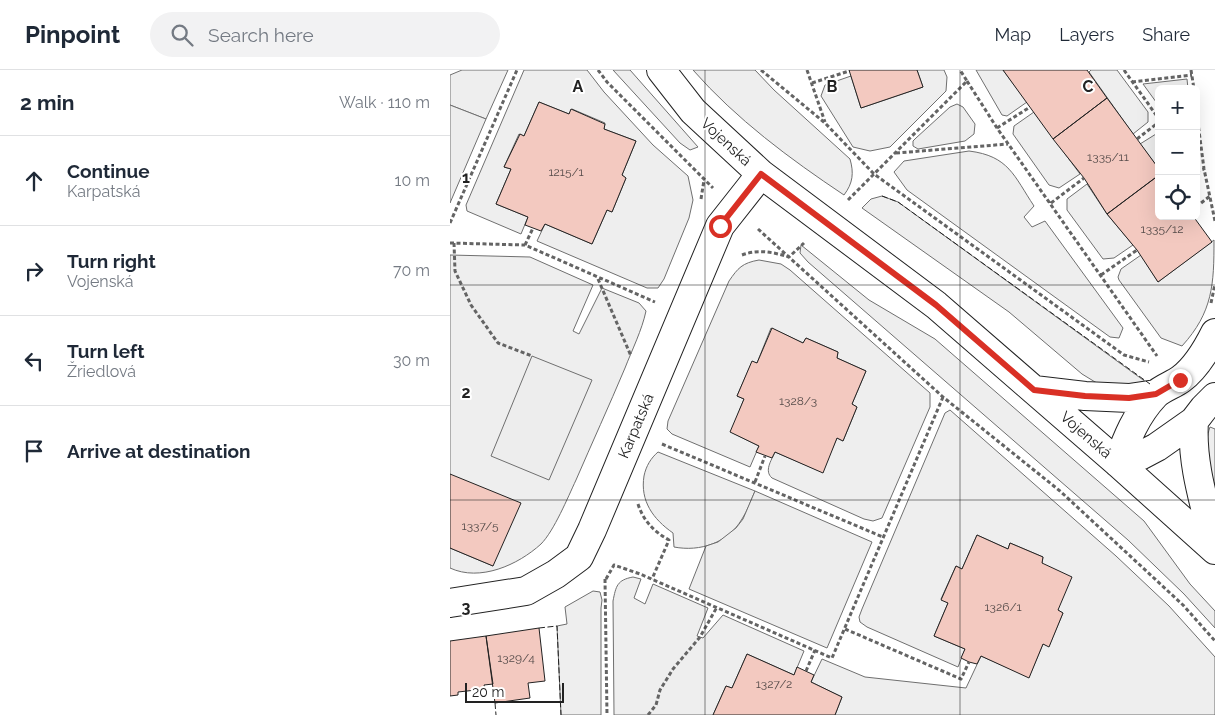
<!DOCTYPE html>
<meta charset="utf-8">
<style>
:root{--surface:#fff;--page:#f2f2f3;--text:#1f2937;--muted:#747a83;--line:#e0e1e3}
body{margin:0;font-family:Raleway,sans-serif;background:var(--page);color:var(--text)}
.controls{position:absolute;right:15px;top:15px;display:grid;overflow:hidden;border-radius:8px;box-shadow:0 5px 20px #0002}
.controls button{width:45px;height:45px;display:grid;place-items:center;padding:0;border:0;border-bottom:1px solid var(--line);background:var(--surface);color:var(--text);font:25px sans-serif}
.scale{position:absolute;left:15px;bottom:12px;width:99px;box-sizing:border-box;padding-left:5px;border:2px solid #222;border-top:0;font-size:14px;line-height:18px;white-space:nowrap;color:#222;-webkit-text-stroke:4px #fff;paint-order:stroke}
.stop{position:absolute;width:15px;height:15px;margin:-11px;border:4px solid #d93025;border-radius:50%;background:#fff}
.stop.end{background:#d93025;border-color:#fff;box-shadow:0 1px 5px #0008}
.list{margin:0;padding:0;list-style:none}
h2{display:flex;justify-content:space-between;align-items:center;height:65px;margin:0;padding:0 20px;font-size:21px}
h2 small{font-size:16px;font-weight:400;color:var(--muted)}
.list li{display:grid;grid-template-columns:32px 1fr auto;gap:15px;align-items:center;box-sizing:border-box;height:90px;padding:0 20px;border-top:1px solid var(--line)}
.list b{display:block;font-size:19px;white-space:nowrap}
.list p{margin:0;font-size:16px;white-space:nowrap;color:var(--muted)}
.list em{font-size:16px;font-style:normal;color:var(--muted)}
.icon{flex:none;width:28px;height:28px;fill:none;stroke:currentColor;stroke-width:2;stroke-linecap:round;stroke-linejoin:round}
.map{position:relative;flex:none;width:765px;height:645px;overflow:hidden}
header{display:flex;align-items:center;gap:30px;box-sizing:border-box;height:70px;padding:0 25px;background:var(--surface);border-bottom:1px solid var(--line)}
header strong{font-size:24px}
nav{display:flex;gap:28px;margin-inline-start:auto;font-size:18px}
.search{width:350px;height:45px;background:var(--page);display:flex;align-items:center;gap:12px;box-sizing:border-box;padding:0 18px;border-radius:28px;color:var(--muted);font-size:19px}
main{display:flex}
aside{flex:1;background:var(--surface)}
.map>svg:first-child{display:block}
.green{fill:#eee;stroke:#6f6f6f}
.parking{fill:#ededed;stroke:#6f6f6f}
.building{fill:#f3c9c0;stroke:#222}
.lines{fill:none;stroke-linecap:round;stroke-linejoin:round}
.minor-casing{stroke:#222;stroke-width:30}
.path{stroke:#646464;stroke-width:3;stroke-dasharray:4 2.5;stroke-linecap:butt}
.minor{stroke:#fff;stroke-width:28}
.fence{stroke:#222;stroke-width:1;stroke-dasharray:6 2.5;stroke-linecap:butt}
.route{stroke:#d93025;stroke-width:6}
.grid{fill:none;stroke:#222;stroke-width:1;stroke-opacity:0.55}
.labels{text-anchor:middle;dominant-baseline:central;stroke-width:4;stroke-linejoin:round;paint-order:stroke}
.number-label{font-size:12px;fill:#564c4a}
.street-label{font-size:15px;fill:#222;stroke:#fff}
.grid-label{font-size:16px;text-anchor:middle;font-weight:bold;fill:#222;stroke:#fff;stroke-width:4;stroke-linejoin:round;paint-order:stroke}
</style>
<header>
<strong>Pinpoint</strong>
<div class="search"><svg class="icon" aria-label="search" viewBox="0 0 24 24"><circle cx="10" cy="10" r="6"/><path d="M15 15l6 6"/></svg>Search here</div>
<nav><a>Map</a><a>Layers</a><a>Share</a></nav>
</header>
<main>
<aside>
<h2>2 min<small>Walk · 110 m</small></h2>
<ul class="list">
<li><svg class="icon" aria-label="ahead" viewBox="0 0 24 24"><path d="M12 20V5M6 11l6-6 6 6"/></svg><div><b>Continue</b><p>Karpatská</p></div><em>10 m</em></li>
<li><svg class="icon" aria-label="right" viewBox="0 0 24 24"><path d="M7 20v-9h11M14 6l5 5-5 5"/></svg><div><b>Turn right</b><p>Vojenská</p></div><em>70 m</em></li>
<li><svg class="icon" aria-label="left" viewBox="0 0 24 24"><path d="M17 20v-9H6M10 6l-5 5 5 5"/></svg><div><b>Turn left</b><p>Žriedlová</p></div><em>30 m</em></li>
<li><svg class="icon" aria-label="arrive" viewBox="0 0 24 24"><path d="M6 21V4h12l-3 4 3 4H6"/></svg><div><b>Arrive at destination</b></div></li>
</ul>
</aside>
<div class="map">
<svg width="765" height="645" viewBox="0 0 765 645">
<rect width="100%" height="100%" fill="#fff"/>
<path class="green" d="M12,0h46l-22,49 -36,-14v-30z
M74,0h63l17,22 49,53 35,31 5,24 -4,18 -25,61 -6,9h-11l-110,-47 8,-17 47,20 15,-34 5,2 14,-34 -4,-3 14,-34 -32,-12 1,-6 -33,-14 -3,5 -30,-12 -15,34 -5,-2 -15,33 7,2 -15,35 32,13 -7,17 -54,-23 -1,-6z
M163,0h17l68,77 -8,3 -10,-7z
M243,0h62l19,20 76,69c4,14 3,24 -6,36 -54,-36 -108,-76 -151,-125z
M467,0h27l3,7 -1,14 -56,56 -20,4 -17,-4 -32,-51 4,-11 26,-9 10,32 62,-21z
M526,0h27l24,32 -20,14 -5,-1z
M641,0h26l31,42v10l-15,12 -44,-62z
M737,9l1,10h-29v17l-16,-22z
M507,34l6,3 12,17 -1,10 -9,7 -47,8 -5,-3v-5l3,-3 34,-31z
M584,42l46,62 -21,14 -10,-3 -36,-51 1,-8z
M706,64h3v35l-19,-25z
M519,81c40,5 45,25 65,55l-10,11 8,10 13,-6 78,107 -4,10 -9,-1 -203,-147 -13,-18 10,-11z
M637,114l20,30 26,31 -19,13 -11,1 -36,-49v-11z
M432,126l16,6 252,183h-50l-18,-11 -73,-62 -147,-104 9,-9z
M764,170c0,44 -1,72 -32,106l-21,-8 -42,-58 -1,-3 3,-8 20,-14 17,27z
M351,175l68,55 66,39 209,182 46,63 25,27v17l-31,-34 -56,-54 -320,-278 -8,-9z
M0,185l80,2 63,28 -20,46 6,3 23,-46 37,15 7,8c-4,19 -14,39 -21,57 -16,38 -33,75 -49,112 -8,17 -22,51 -35,64 -23,21 -61,38 -91,24v-20l43,18 -43,-92z
M309,190l22,4 9,6 140,123v14l-48,111 -9,3 -9,-2 -92,-41c-8,-7 -1,-17 3,-26l47,20 15,-34 6,3 14,-34 -5,-3 14,-33 -29,-13 1,-6 -32,-14 -3,5 -32,-15 -14,35 -5,-1 -15,34 7,3 -13,33 28,14 -9,21 -78,-33 -5,-5 1,-8 61,-140c9,-13 13,-18 30,-21z
M500,340l166,146 53,50 46,51v58h-380l7,-18 -31,-15 11,-23 43,18 101,11 15,-32 48,21 14,-33 6,2 14,-33 -5,-3 -16,-47 1,-6 -33,-14 -2,6 -31,-14 -15,34 -6,-3 -15,33 7,4 -14,33 31,13 -7,18 -91,-40 -7,-5 -1,-5 3,-8 83,-196z
M760,357l5,2v55c-10,-15 -11,-40 -5,-57z
M208,382l97,39c-4,9 -7,19 -13,28 -14,24 -42,33 -68,28l-1,-14c-20,-14 -33,-32 -29,-57 2,-10 7,-18 14,-24z
M183,507l8,2 -7,19 11,6 8,-20 55,24 -11,28 6,2 20,-23 81,36 -10,24 -47,-21 -15,34 -6,-2 -13,29h-99l-1,-114c3,-15 4,-21 20,-24z
M143,521l7,1 2,8 -1,8v107h-40l-4,-89 10,-2 -2,-17z"/>
<path class="parking" d="M0,35l36,14 -36,84z
M82,286l60,24 -43,100 -58,-24z
M305,421l117,51 -45,106 -138,-59 17,-43 12,-4 18,-14 7,-9z"/>
<path class="building" d="M399,0h68l6,17 -62,21z
M553,0h84l20,28 -54,41z
M657,28l52,71v6l-52,39 -23,-36 -31,-39z
M89,32l30,12 2,-5 34,15 -1,5 32,12 -14,34 4,3 -14,34 -5,-2 -15,34 -47,-20 -4,7 -16,-6 3,-8 -32,-13 15,-35 -7,-2 16,-33 4,2z
M709,105v41h34l19,26 -54,40 -21,-32 -30,-36z
M322,258l31,15 3,-5 32,14 -1,6 29,13 -14,33 5,3 -14,34 -6,-3 -14,35 -48,-21 -3,6 -16,-6 3,-6 -29,-14 14,-33 -7,-3 15,-35 5,2z
M0,404l71,29 -28,63 -43,-18z
M527,465l31,14 2,-6 33,14 -1,6 30,14 -14,33 5,3 -14,34 -6,-3 -14,34 -48,-22 -4,8 -8,-2 -8,-4 4,-9 -31,-13 14,-33 -7,-3 15,-34 6,3z
M89,558l6,53 -17,2 2,15 -35,5 -9,-67z
M36,566l7,48 -9,1 1,4 -27,3v3l-8,1v-55z
M297,584l47,21 3,-8 17,8 -3,7 31,15 -7,18h-122l13,-29 6,2z"/>
<g class="lines">
<g class="minor-casing">
<path id="minor" d="M211,0l32,41 68,63 175,131 182,158 97,87
M584,320l51,6 44,2 27,-4
M744,351c-3,43 11,84 21,126
M668,393c9,-25 18,-48 37,-68 7,-7 18,-10 26,-16 15,-11 26,-30 34,-46
M668,393l22,-7 17,-9 37,-26 10,-13 11,-11
M0,533l76,-12 30,-17 23,-17 13,-27 128,-304 41,-52"/>
</g>
<path class="path" d="M148,0l9,12 106,106
M311,0l64,53 49,51 250,181 25,7
M357,0l18,52
M674,0l35,49
M741,0l3,19
M517,11l30,47 160,228
M682,12l60,-7
M362,13l37,-12
M746,38l8,61 11,52
M547,58l33,-21
M687,69l22,-17
M446,83l112,-9
M746,101l8,-2
M251,129l3,-19
M398,130l119,-119 -7,-11
M601,133l33,-25
M746,137l14,-11
M0,153l67,-153
M308,159l185,168 117,94 123,114 32,36
M0,173l75,2 130,57
M4,173l1,28 16,34 27,38 34,13
M75,175l8,-17
M292,185c16,-6 31,-3 47,2l15,-14
M651,205l36,-25
M148,209l33,77
M761,233l4,-19
M212,374l221,93
M305,412l10,-26
M188,434c5,16 16,28 31,36l-17,39
M155,509l2,136
M156,509l8,-14 26,9 192,84 111,-261
M395,559l116,50 8,-17
M356,601l9,-21
M198,645l8,-10 4,-15 13,-21 27,-32 17,-30"/>
<use href="#minor" class="minor"/>
<path class="fence" d="M432,126l16,6 252,182
M89,558l18,-2 4,89
M45,633l1,12"/>
</g>
<g class="lines">
<path class="route" d="M270,156l41,-52 175,131 98,85 51,6 44,2 27,-4 24,-14"/>
</g>
<path class="grid" d="M255,0v645M510,0v645M0,215h765M0,430h765"/>
<g class="labels">
<g class="number-label">
<text x="658" y="87">1335/11</text>
<text x="116" y="102">1215/1</text>
<text x="712" y="159">1335/12</text>
<text x="348" y="331">1328/3</text>
<text x="30" y="456">1337/5</text>
<text x="553" y="537">1326/1</text>
<text x="66" y="588">1329/4</text>
<text x="324" y="614">1327/2</text>
</g>
<g class="street-label">
<text transform="translate(276 72) rotate(43)">Vojenská</text>
<text transform="translate(186 356) rotate(-67)">Karpatská</text>
<text transform="translate(636 365) rotate(41)">Vojenská</text>
</g>
</g>
<g class="grid-label">
<text x="128" y="22">A</text>
<text x="382" y="22">B</text>
<text x="638" y="22">C</text>
<text x="16" y="113">1</text>
<text x="16" y="328">2</text>
<text x="16" y="543">3</text>
</g>
</svg>
<div class="controls">
<button>+</button>
<button>−</button>
<button><svg class="icon" aria-label="locate" viewBox="0 0 24 24"><circle cx="12" cy="12" r="6"/><path d="M12 2v4M12 18v4M2 12h4M18 12h4"/></svg></button>
</div>
<div class="scale">20 m</div>
<div class="stop" style="left:270px;top:156px"></div>
<div class="stop end" style="left:730px;top:310px"></div>
</div>
</main>
